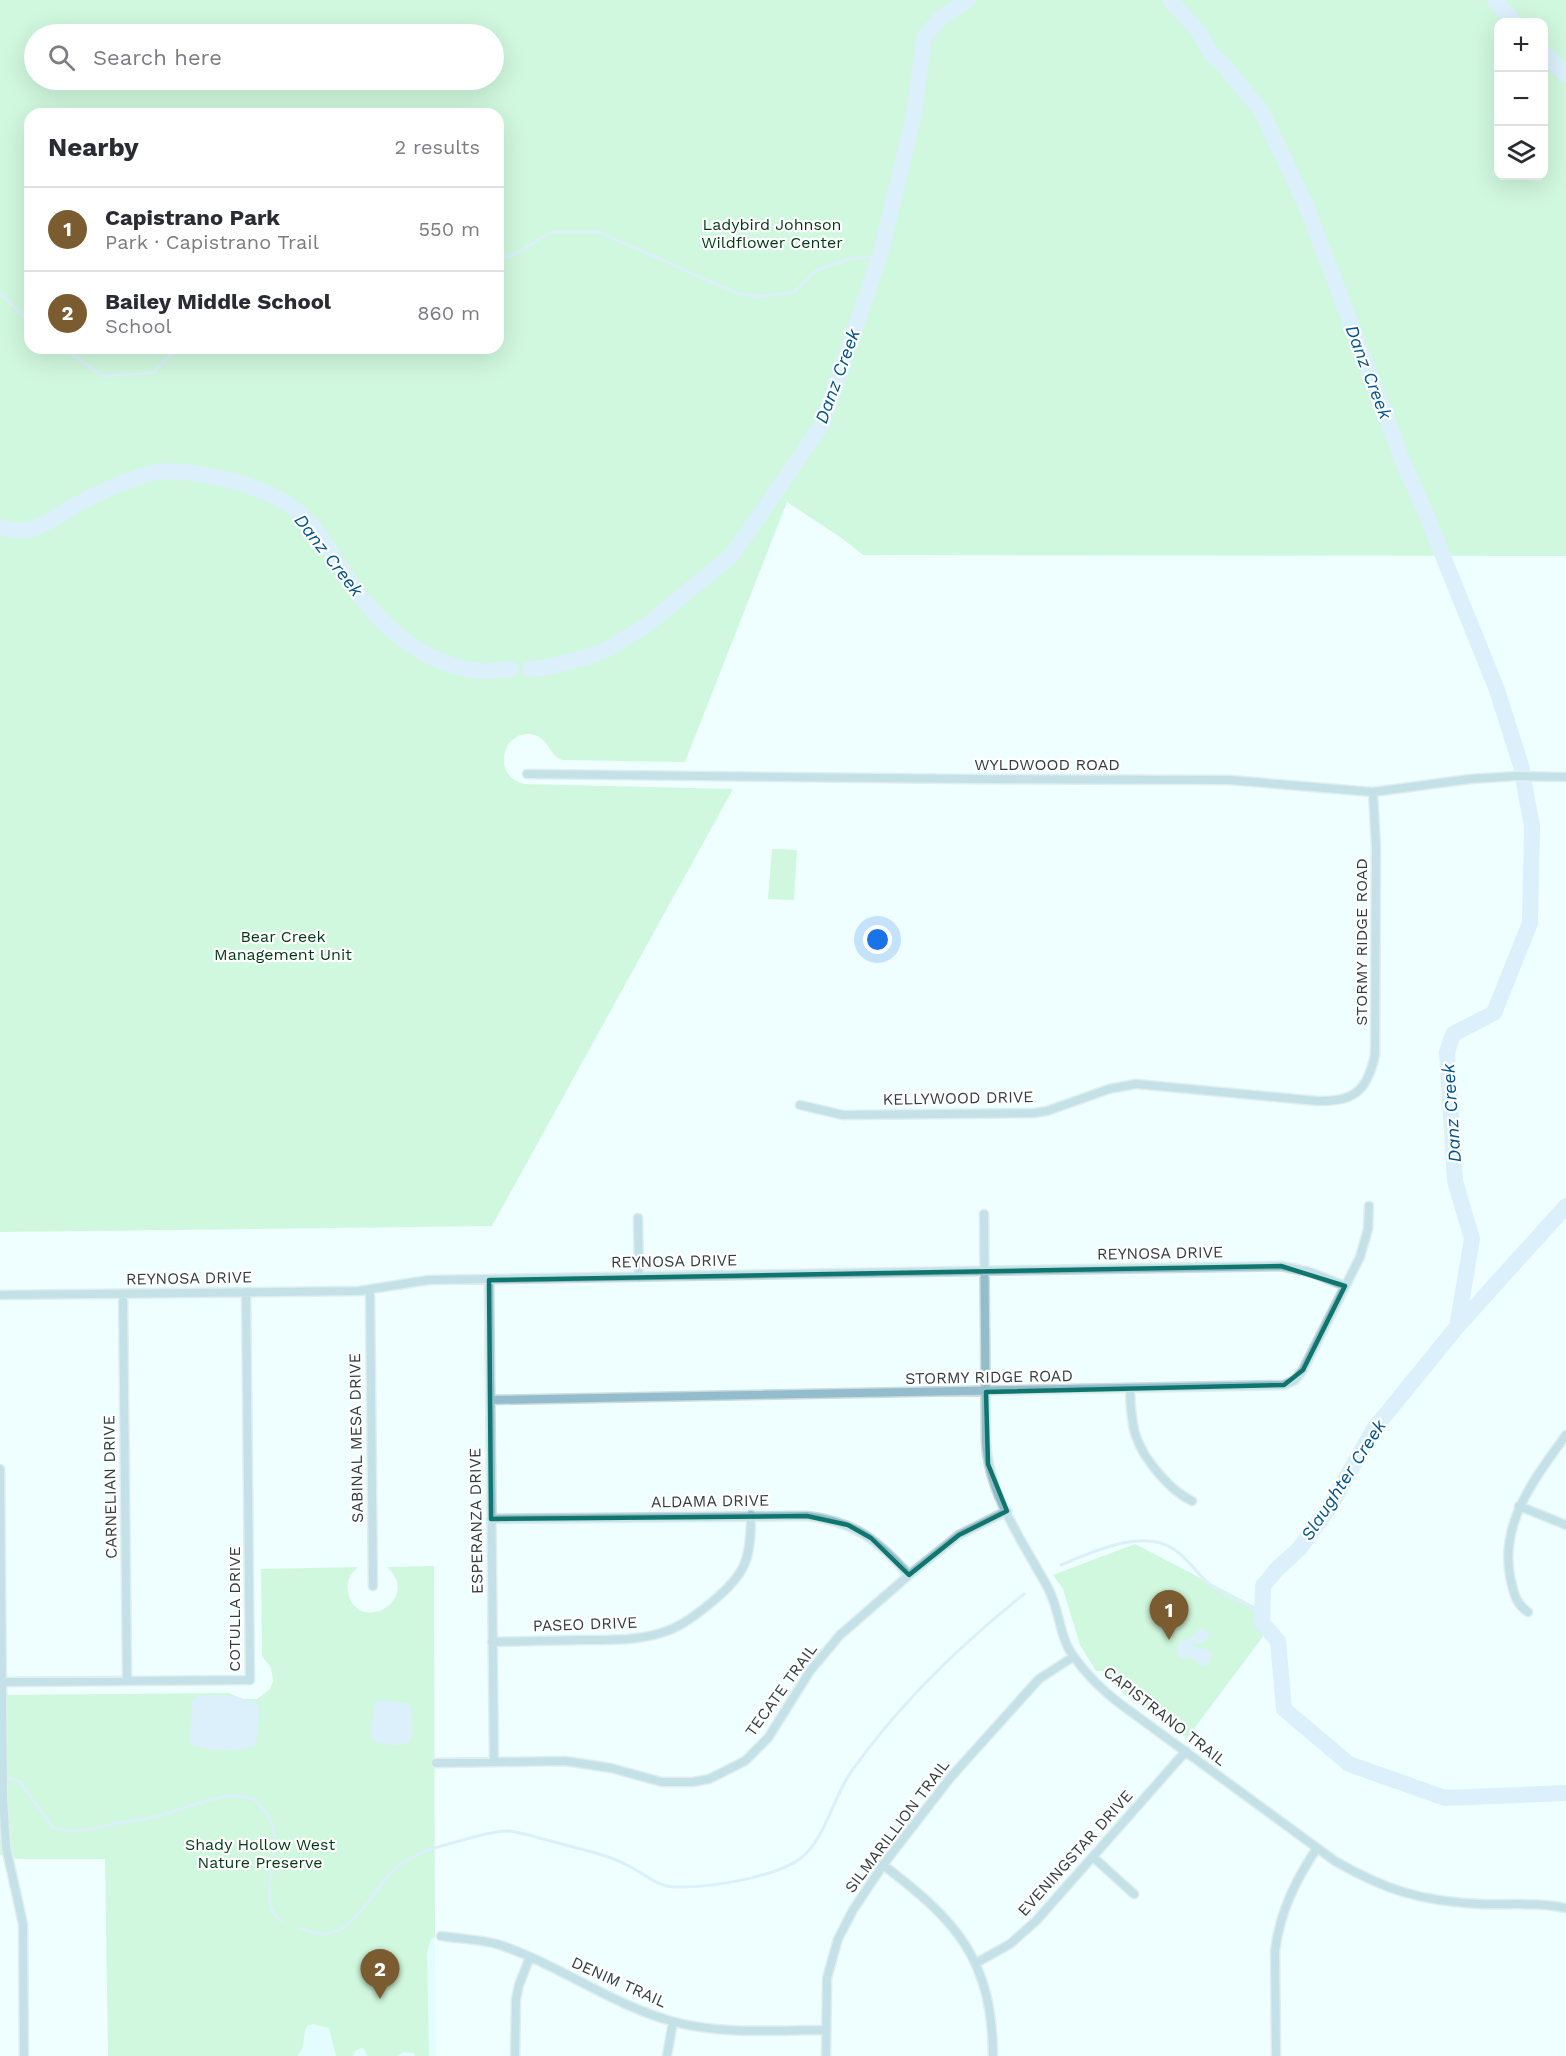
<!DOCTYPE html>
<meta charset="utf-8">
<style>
:root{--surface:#fff;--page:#f7f7f7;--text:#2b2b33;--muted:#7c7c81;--line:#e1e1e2;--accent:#7b5c31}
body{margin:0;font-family:"Work Sans",sans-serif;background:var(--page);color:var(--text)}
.controls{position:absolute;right:18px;top:18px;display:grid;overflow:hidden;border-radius:12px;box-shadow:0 6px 24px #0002}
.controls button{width:54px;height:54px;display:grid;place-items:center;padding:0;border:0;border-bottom:2px solid var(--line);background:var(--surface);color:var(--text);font:30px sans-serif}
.you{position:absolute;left:878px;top:940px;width:21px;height:21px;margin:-15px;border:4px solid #fff;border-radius:50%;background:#1a73e8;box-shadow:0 0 0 9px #1a73e833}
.badge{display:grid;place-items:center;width:39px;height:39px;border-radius:50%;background:var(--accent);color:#fff;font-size:20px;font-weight:700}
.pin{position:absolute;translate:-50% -50px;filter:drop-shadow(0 2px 3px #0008)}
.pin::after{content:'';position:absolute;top:32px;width:21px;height:18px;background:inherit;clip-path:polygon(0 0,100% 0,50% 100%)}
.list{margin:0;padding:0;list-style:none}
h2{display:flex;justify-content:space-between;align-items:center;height:78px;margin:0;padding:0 24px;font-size:26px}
h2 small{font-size:20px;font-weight:400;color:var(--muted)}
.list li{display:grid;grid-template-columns:39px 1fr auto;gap:18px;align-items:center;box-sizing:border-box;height:84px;padding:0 24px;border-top:2px solid var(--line)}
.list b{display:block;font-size:22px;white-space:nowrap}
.list p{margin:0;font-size:20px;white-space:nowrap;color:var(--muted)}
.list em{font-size:20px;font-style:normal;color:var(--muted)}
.icon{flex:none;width:33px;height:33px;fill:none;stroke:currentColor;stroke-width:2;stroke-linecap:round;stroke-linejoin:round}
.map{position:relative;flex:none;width:1566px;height:2056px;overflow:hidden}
.search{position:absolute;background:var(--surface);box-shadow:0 6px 24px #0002;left:24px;top:24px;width:480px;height:66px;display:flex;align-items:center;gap:15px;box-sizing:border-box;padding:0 21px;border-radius:33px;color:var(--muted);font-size:22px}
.panel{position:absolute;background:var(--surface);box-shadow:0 6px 24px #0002;left:24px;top:108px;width:480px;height:246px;border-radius:18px}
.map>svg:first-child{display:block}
.built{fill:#d5f9fa}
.green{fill:#aaf0b5;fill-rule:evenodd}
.water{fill:#c3ddf6}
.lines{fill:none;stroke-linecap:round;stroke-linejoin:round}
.stream{stroke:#c3ddf6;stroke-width:3}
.river{stroke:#c3ddf6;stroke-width:16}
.street-casing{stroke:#cddcdc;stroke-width:11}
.street{stroke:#93bdcd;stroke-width:8}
.marked{fill:none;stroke:#0f766e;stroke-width:4.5;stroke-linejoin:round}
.labels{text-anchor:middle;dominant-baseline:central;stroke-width:4.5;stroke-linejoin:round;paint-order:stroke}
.park-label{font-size:16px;fill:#003913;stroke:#fff}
.street-label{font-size:16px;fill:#323d3d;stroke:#fff}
.water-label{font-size:18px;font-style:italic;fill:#005289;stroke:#fff}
</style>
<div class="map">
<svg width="1566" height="2056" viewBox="0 0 1566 2056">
<rect width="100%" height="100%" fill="#efffff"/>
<path class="built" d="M435,1937l1,119h-160l26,-38 85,-65z"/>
<path class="green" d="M0,0h1566v556l-703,-1 -20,-16 -56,-37 -102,260 -123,-2c-13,-5 -13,-20 -27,-25 -31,-9 -46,40 -11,49l209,5 -241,437 -492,6zM1498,22h46v154h-46zM494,34v46h-460v-46zM30,114h468v234h-468z
M772,849l25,1 -3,50 -26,-1z
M1135,1544l125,65 5,25 -78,104 -63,-44 -22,-23h-6l-16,-26 -17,-56 -10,-14z
M434,1566l1,371 -4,2 -4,14 2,103h-14l-1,-3 -11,-1 -5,4h-31l-2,-6 -4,-2 -6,3 -2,5h-17l-7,-28 -16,-4 -6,2c-6,12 1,17 -10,30h-189l-3,-197h-87l-18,-4v-160l229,-2 12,6h16l13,-10 3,-8 -2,-13 -9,-12 -1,-87 97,-2c-8,7 -12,15 -10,25 9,45 75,7 39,-25z"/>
<path class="water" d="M1200,1627l10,6 -5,8 -5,3 -7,-2 -1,3 20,6 -3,13 -9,2 -7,-8h-13l-4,-5 3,-13c11,1 15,-4 21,-13z
M203,1695l32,1 23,8 2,4 -4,37c-13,8 -54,7 -66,-2l2,-42 5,-4z
M380,1700l27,3 3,2c2,6 4,33 -1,37 -6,6 -30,2 -37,-2l-1,-9 4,-28z"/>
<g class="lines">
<path class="stream" d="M498,259l17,-5 36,-22h48l137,61 22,4 36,-5 21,-21 34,-12 31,-3
M0,293l30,29
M64,348l38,28 51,-3 13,-14 15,-11
M0,530h7
M1061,1565c31,-13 83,-38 114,-15 15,10 24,28 40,38 15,11 34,14 47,28
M5,1777l15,5 33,46c6,1 12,3 18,3 13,1 28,-4 41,-7 16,-3 34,-4 50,-9 20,-6 65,-24 84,-18 13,3 20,14 25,25 15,31 -19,81 11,99
M299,1928c6,2 14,5 22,6 34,1 53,-47 76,-67 18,-15 44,-21 66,-27 15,-4 29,-9 45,-9 13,1 27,6 39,9 27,8 58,13 82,26 15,8 28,20 45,21 33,1 101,-9 127,-29 24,-19 32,-60 50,-86 48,-68 108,-126 173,-178"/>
<path class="river" d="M1170,0l29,32 12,22 10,8 41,50 46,98 95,252 23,52 71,176 25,79
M1494,0l20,22
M1544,52l22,23
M0,527c30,13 54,-10 79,-24 19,-10 59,-28 80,-31 20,-3 57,5 77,10 22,6 48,17 65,32 19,18 32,42 46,63 31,47 73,87 132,94 10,1 21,-1 32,-2
M530,669l14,-1 40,-10 24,-9 40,-25 84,-69 90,-130 58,-169 34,-141 10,-77 15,-19 29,-19
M1566,1206l-110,122 -82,101 -45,79 -30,41 -23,21 -13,16 -1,37 16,18 6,68 65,55 96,34 121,-5
M1457,1327l15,-88 -17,-58 -8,-129 6,-18 41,-21 36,-90 2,-97 -8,-43"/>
<g class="street-casing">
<path id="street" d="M527,774l443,5 259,1 144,12 97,-13 47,-3 49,1
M800,1105l43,10 191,-2 13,-2 62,-22 27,-5 181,17c36,1 50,-9 58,-46l1,-209 -3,-54
M984,1214l2,228c2,44 27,85 49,123 6,11 13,21 17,32 8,20 9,43 22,60 13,18 28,33 45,46l216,158c50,29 86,40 144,43 29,1 58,-2 87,4
M638,1218l1,59
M489,1280l5,482
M370,1290l3,296
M123,1294l4,387
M0,1295l359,-4 69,-11 853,-14 29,6 35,14
M1130,1389c1,39 4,56 30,86 11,12 17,18 32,26
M490,1400l794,-15 11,-5 8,-10 57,-113 8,-28 1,-23
M0,1469l3,328 3,50 17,77 1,132
M1519,1506l47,19
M491,1519l316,-3c49,6 70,24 102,59
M1528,1612c-13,-9 -15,-21 -18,-36 -10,-55 26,-99 56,-141
M492,1642c29,-1 58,-1 87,-2 28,0 56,1 82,-7 20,-6 35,-18 51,-31 34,-28 39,-43 39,-87
M3,1682l247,-2 -4,-388
M436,1763l129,-2 46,7 51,14h31l16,-3 36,-18 23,-23 42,-67 30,-36 69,-60 50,-40 48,-24
M1093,1857l41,37
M883,1865c74,56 109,94 110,191
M441,1936c19,3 41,3 59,9 59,20 111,59 171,76 50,14 103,9 154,9
M976,1963l34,-19 26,-23 150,-170
M515,2056l1,-57 3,-14 11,-28
M667,2056l6,-34
M826,2056l1,-78 11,-39 15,-29 30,-45 67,-87 89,-99 34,-22
M1276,2056l-1,-105c5,-39 20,-70 42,-103"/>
</g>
<use href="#street" class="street"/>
</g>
<path d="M0 0H1566V2056H0ZM1281,1266l64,20 -42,84 -19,15 -298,7 2,72 19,47 -48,24 -50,40 -38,-37 -23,-13 -41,-9 -316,3 -2,-239z" fill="#efffff" fill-opacity=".55" fill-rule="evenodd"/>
<path class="marked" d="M1281,1266l64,20 -42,84 -19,15 -298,7 2,72 19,47 -48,24 -50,40 -38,-37 -23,-13 -41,-9 -316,3 -2,-239z"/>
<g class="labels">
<g class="park-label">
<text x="772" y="224">Ladybird Johnson<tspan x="772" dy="18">Wildflower Center</tspan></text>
<text x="283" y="936">Bear Creek<tspan x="283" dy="18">Management Unit</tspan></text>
<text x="260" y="1844">Shady Hollow West<tspan x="260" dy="18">Nature Preserve</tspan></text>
</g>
<g class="street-label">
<text x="1047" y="764">WYLDWOOD ROAD</text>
<text transform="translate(1361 942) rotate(-90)">STORMY RIDGE ROAD</text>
<text transform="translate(958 1098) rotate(-1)">KELLYWOOD DRIVE</text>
<text transform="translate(1160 1253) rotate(-1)">REYNOSA DRIVE</text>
<text transform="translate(674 1261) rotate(-1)">REYNOSA DRIVE</text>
<text transform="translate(189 1278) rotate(-1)">REYNOSA DRIVE</text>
<text transform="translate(989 1377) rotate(-1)">STORMY RIDGE ROAD</text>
<text transform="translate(356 1438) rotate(-91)">SABINAL MESA DRIVE</text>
<text transform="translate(110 1487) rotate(-91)">CARNELIAN DRIVE</text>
<text transform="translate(710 1501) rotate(-1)">ALDAMA DRIVE</text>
<text transform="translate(476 1521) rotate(-91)">ESPERANZA DRIVE</text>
<text transform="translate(234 1609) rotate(-90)">COTULLA DRIVE</text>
<text transform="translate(585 1624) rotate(-2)">PASEO DRIVE</text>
<text transform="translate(781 1690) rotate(-54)">TECATE TRAIL</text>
<text transform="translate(1165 1716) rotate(38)">CAPISTRANO TRAIL</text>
<text transform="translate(897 1826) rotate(-53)">SILMARILLION TRAIL</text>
<text transform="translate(1075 1853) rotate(-48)">EVENINGSTAR DRIVE</text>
<text transform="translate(619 1982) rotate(24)">DENIM TRAIL</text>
</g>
<g class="water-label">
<text transform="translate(1369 372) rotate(69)">Danz Creek</text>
<text transform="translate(837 376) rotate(-70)">Danz Creek</text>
<text transform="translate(329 555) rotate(52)">Danz Creek</text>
<text transform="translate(1451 1113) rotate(-94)">Danz Creek</text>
<text transform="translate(1343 1480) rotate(-57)">Slaughter Creek</text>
</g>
</g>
</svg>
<div class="controls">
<button>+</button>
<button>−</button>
<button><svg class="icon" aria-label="layers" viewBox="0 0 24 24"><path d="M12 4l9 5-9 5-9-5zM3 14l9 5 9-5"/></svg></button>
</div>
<div class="you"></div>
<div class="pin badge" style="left:1169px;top:1640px">1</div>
<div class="pin badge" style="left:380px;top:1999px">2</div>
<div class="search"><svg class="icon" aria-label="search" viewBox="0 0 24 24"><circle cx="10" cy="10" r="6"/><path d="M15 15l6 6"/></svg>Search here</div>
<section class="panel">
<h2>Nearby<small>2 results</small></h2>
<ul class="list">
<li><span class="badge">1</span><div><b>Capistrano Park</b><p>Park · Capistrano Trail</p></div><em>550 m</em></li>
<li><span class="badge">2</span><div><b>Bailey Middle School</b><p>School</p></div><em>860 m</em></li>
</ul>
</section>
</div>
